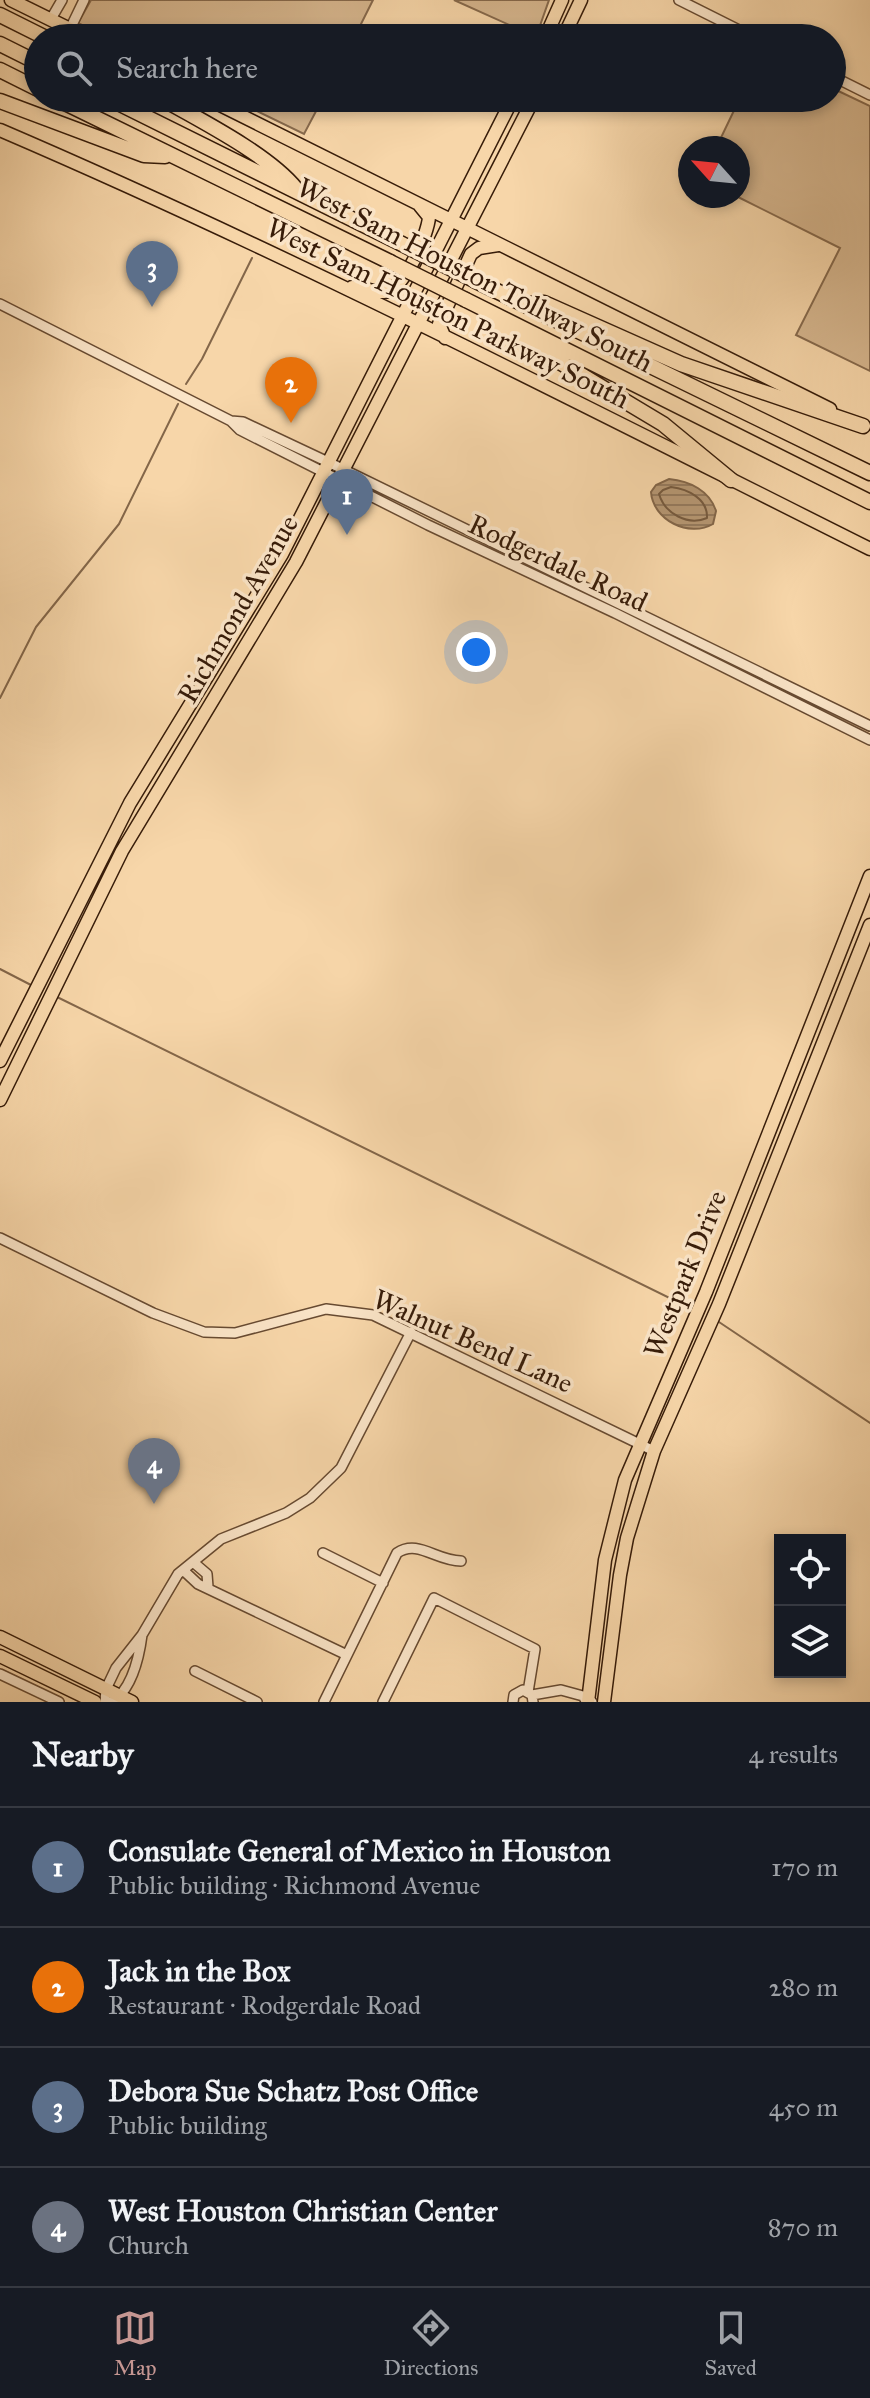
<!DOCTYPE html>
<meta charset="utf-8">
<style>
:root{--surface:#171b24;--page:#242831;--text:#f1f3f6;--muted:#9ea1a6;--line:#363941;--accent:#c59692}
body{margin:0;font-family:"IM FELL Great Primer",serif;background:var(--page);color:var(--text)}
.controls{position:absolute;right:24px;bottom:24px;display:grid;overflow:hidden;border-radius:0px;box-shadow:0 4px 12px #0003}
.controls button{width:72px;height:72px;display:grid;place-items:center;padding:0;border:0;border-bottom:2px solid var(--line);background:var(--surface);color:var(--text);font:40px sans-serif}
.compass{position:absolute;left:678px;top:136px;width:72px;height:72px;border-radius:50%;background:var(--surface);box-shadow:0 4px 12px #0003;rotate:297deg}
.you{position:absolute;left:476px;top:652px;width:28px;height:28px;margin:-20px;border:6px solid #fff;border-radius:50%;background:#1a73e8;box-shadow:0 0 0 12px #1a73e833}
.badge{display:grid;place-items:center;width:52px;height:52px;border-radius:50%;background:var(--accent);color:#fff;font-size:26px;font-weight:700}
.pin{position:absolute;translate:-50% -66px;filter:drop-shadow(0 2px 4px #0008)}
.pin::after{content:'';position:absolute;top:42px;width:28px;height:24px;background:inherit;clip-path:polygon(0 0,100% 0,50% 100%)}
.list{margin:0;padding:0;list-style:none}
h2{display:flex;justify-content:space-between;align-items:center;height:104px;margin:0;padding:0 32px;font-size:34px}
h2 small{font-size:26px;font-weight:400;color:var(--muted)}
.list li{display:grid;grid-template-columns:52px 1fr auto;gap:24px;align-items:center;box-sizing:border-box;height:120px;padding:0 32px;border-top:2px solid var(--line)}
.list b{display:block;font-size:30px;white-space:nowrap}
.list p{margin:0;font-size:26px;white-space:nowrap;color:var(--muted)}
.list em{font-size:26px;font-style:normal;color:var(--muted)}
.icon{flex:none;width:44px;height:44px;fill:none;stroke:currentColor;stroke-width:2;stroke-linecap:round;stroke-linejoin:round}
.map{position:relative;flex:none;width:870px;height:1702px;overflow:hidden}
.search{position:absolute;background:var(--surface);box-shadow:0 4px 12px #0003;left:24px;right:24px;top:24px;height:88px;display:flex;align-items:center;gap:20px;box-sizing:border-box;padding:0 28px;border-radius:44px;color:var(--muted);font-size:30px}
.sheet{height:584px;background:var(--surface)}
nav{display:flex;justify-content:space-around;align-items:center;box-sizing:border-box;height:112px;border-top:2px solid var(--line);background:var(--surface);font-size:22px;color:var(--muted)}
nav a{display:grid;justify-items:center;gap:4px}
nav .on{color:var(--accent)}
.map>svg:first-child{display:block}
.grass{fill:#d6b68e;stroke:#86694c;stroke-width:2}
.water{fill:url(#water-rules);stroke:#836649;stroke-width:2}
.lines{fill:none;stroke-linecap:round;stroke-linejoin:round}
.shore{stroke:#765a3e;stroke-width:2}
.stream{stroke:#836649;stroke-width:2}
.minor-casing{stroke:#674a31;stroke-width:12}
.major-casing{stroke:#371c09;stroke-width:15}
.highway-casing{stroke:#371c09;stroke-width:17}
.minor{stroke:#fae4c7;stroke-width:9}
.major{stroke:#f7d6a9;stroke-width:12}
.highway{stroke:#f7d6a9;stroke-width:14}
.highway-bridge-casing{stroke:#371c09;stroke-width:17;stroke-linecap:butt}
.highway-bridge{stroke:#f7d6a9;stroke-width:14}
.labels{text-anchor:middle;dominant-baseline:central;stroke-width:7;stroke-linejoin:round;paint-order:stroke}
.street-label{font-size:28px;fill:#371c09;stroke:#fae4c7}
</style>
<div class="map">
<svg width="870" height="1702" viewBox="0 0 870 1702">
<defs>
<pattern id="water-rules" width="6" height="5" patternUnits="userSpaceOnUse" patternTransform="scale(2)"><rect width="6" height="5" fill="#b69773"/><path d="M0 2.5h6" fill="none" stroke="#957a5d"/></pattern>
</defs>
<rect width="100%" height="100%" fill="#f7d6a9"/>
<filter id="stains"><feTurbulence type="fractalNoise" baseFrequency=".0025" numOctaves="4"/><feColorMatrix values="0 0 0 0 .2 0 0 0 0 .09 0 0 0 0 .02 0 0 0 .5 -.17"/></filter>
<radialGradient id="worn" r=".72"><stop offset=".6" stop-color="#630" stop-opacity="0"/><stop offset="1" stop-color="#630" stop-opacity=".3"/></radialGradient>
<path class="grass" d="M91,0h282l-19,38h-246l-30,-15z
M454,0h95l-13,37z
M832,88l38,18v265l-74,-36 44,-87 -104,-52h2v-48h-22l24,-50h92z
M230,98h93l-19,36z"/>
<path class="water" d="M669,479c21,2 41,12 47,32l-3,13c-24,14 -60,-4 -62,-32l5,-7z"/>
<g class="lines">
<path class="shore" d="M671,487c17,2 37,12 36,31 -19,8 -42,-4 -48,-24l4,-4z"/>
<path class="stream" d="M186,384l16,-25 50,-101
M0,698l36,-71 83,-103 59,-120
M0,969l31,16
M55,996l637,313
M716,1320l154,103"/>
<g class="minor-casing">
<path id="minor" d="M679,0l76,38
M51,19l11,-19
M70,29l14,-29
M832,76l38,19
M0,304l231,117 12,1 85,40 542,264
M231,421l9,9 188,95 187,88 255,127
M0,1238l153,75 51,19 31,1 91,-24 47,6 281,136
M323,1553l60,30
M193,1562l14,12 1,13
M183,1570l15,14 149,71
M195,1671l62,31
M0,1674l59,28
M532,1695l29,-5 22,6 3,5 6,1
M105,1702l1,-13 10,-21 26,-33 36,-61 43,-35 65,-26 24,-15 31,-30 70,-136
M112,1702c20,-13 27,-44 30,-67
M324,1702l73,-149c21,-14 39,8 64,8
M383,1702l51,-104 101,51 -7,43
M513,1702l1,-7 9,-5 9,5 1,7"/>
</g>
<g class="major-casing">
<path id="major" d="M11,0l77,38
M545,38l17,-38
M563,38l18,-38
M206,98l624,311
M0,130c296,127 582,275 870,419
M352,287c10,0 23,6 32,5 20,-1 44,-58 45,-75l-9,-11
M445,338l-6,-14 32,-70 8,-6 19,-3
M0,1061l130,-258 152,-249 231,-456
M0,1100l122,-249 174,-289 238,-464
M0,1637l132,65
M0,1656l95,46
M588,1702l17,-142 20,-80 81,-188 164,-416
M604,1702l16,-127 7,-37 27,-87 65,-147 151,-379"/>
</g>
<g class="highway-casing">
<path id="highway" d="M0,15l46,23
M0,44l38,19
M0,70l38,19
M55,98l335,164
M108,98l292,145
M161,98c39,22 108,57 135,91
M0,101l144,54 21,1
M476,281l394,192
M466,300l404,202
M527,304l17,-1 137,61 182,62
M498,325l165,99 68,56"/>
</g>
<use href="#minor" class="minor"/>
<use href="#major" class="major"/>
<use href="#highway" class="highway"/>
<g class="highway-bridge-casing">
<path id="highway-bridge" d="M400,243l76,38
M390,262l76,38"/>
</g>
<use href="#highway-bridge" class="highway-bridge"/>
</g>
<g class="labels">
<g class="street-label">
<text transform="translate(475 275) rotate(27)">West Sam Houston Tollway South</text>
<text transform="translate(448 313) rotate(26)">West Sam Houston Parkway South</text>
<text transform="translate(558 563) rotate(25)">Rodgerdale Road</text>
<text transform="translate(238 609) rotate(-60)">Richmond Avenue</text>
<text transform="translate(685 1274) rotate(-68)">Westpark Drive</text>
<text transform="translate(473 1341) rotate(24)">Walnut Bend Lane</text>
</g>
</g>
<rect width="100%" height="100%" filter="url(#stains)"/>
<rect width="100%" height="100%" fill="url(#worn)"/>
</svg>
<div class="controls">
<button><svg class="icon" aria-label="locate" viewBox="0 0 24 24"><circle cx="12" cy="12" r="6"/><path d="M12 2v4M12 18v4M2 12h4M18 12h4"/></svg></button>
<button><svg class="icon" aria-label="layers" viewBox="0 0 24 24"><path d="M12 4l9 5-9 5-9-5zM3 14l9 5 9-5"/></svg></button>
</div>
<svg class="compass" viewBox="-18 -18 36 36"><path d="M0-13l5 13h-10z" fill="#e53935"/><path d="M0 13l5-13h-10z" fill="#9ea1a6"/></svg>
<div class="you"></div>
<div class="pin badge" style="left:347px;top:535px;background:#5c6f8a">1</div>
<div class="pin badge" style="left:291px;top:423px;background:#e8710a">2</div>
<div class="pin badge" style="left:152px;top:307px;background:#5c6f8a">3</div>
<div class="pin badge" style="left:154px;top:1504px;background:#6b7280">4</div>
<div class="search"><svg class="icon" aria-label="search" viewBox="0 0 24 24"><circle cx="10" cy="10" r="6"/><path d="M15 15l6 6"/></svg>Search here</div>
</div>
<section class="sheet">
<h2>Nearby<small>4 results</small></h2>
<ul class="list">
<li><span class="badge" style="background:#5c6f8a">1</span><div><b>Consulate General of Mexico in Houston</b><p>Public building · Richmond Avenue</p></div><em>170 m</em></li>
<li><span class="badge" style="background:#e8710a">2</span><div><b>Jack in the Box</b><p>Restaurant · Rodgerdale Road</p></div><em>280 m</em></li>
<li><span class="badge" style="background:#5c6f8a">3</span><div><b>Debora Sue Schatz Post Office</b><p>Public building</p></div><em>450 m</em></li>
<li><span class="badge" style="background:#6b7280">4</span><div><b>West Houston Christian Center</b><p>Church</p></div><em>870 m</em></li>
</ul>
</section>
<nav>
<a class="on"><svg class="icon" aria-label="map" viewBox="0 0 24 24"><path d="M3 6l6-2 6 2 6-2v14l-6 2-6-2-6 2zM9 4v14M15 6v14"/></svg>Map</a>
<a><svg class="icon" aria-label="directions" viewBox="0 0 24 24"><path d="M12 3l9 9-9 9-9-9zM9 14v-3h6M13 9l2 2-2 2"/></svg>Directions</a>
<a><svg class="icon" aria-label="saved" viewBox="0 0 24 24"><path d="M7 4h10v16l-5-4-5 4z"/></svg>Saved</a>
</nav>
